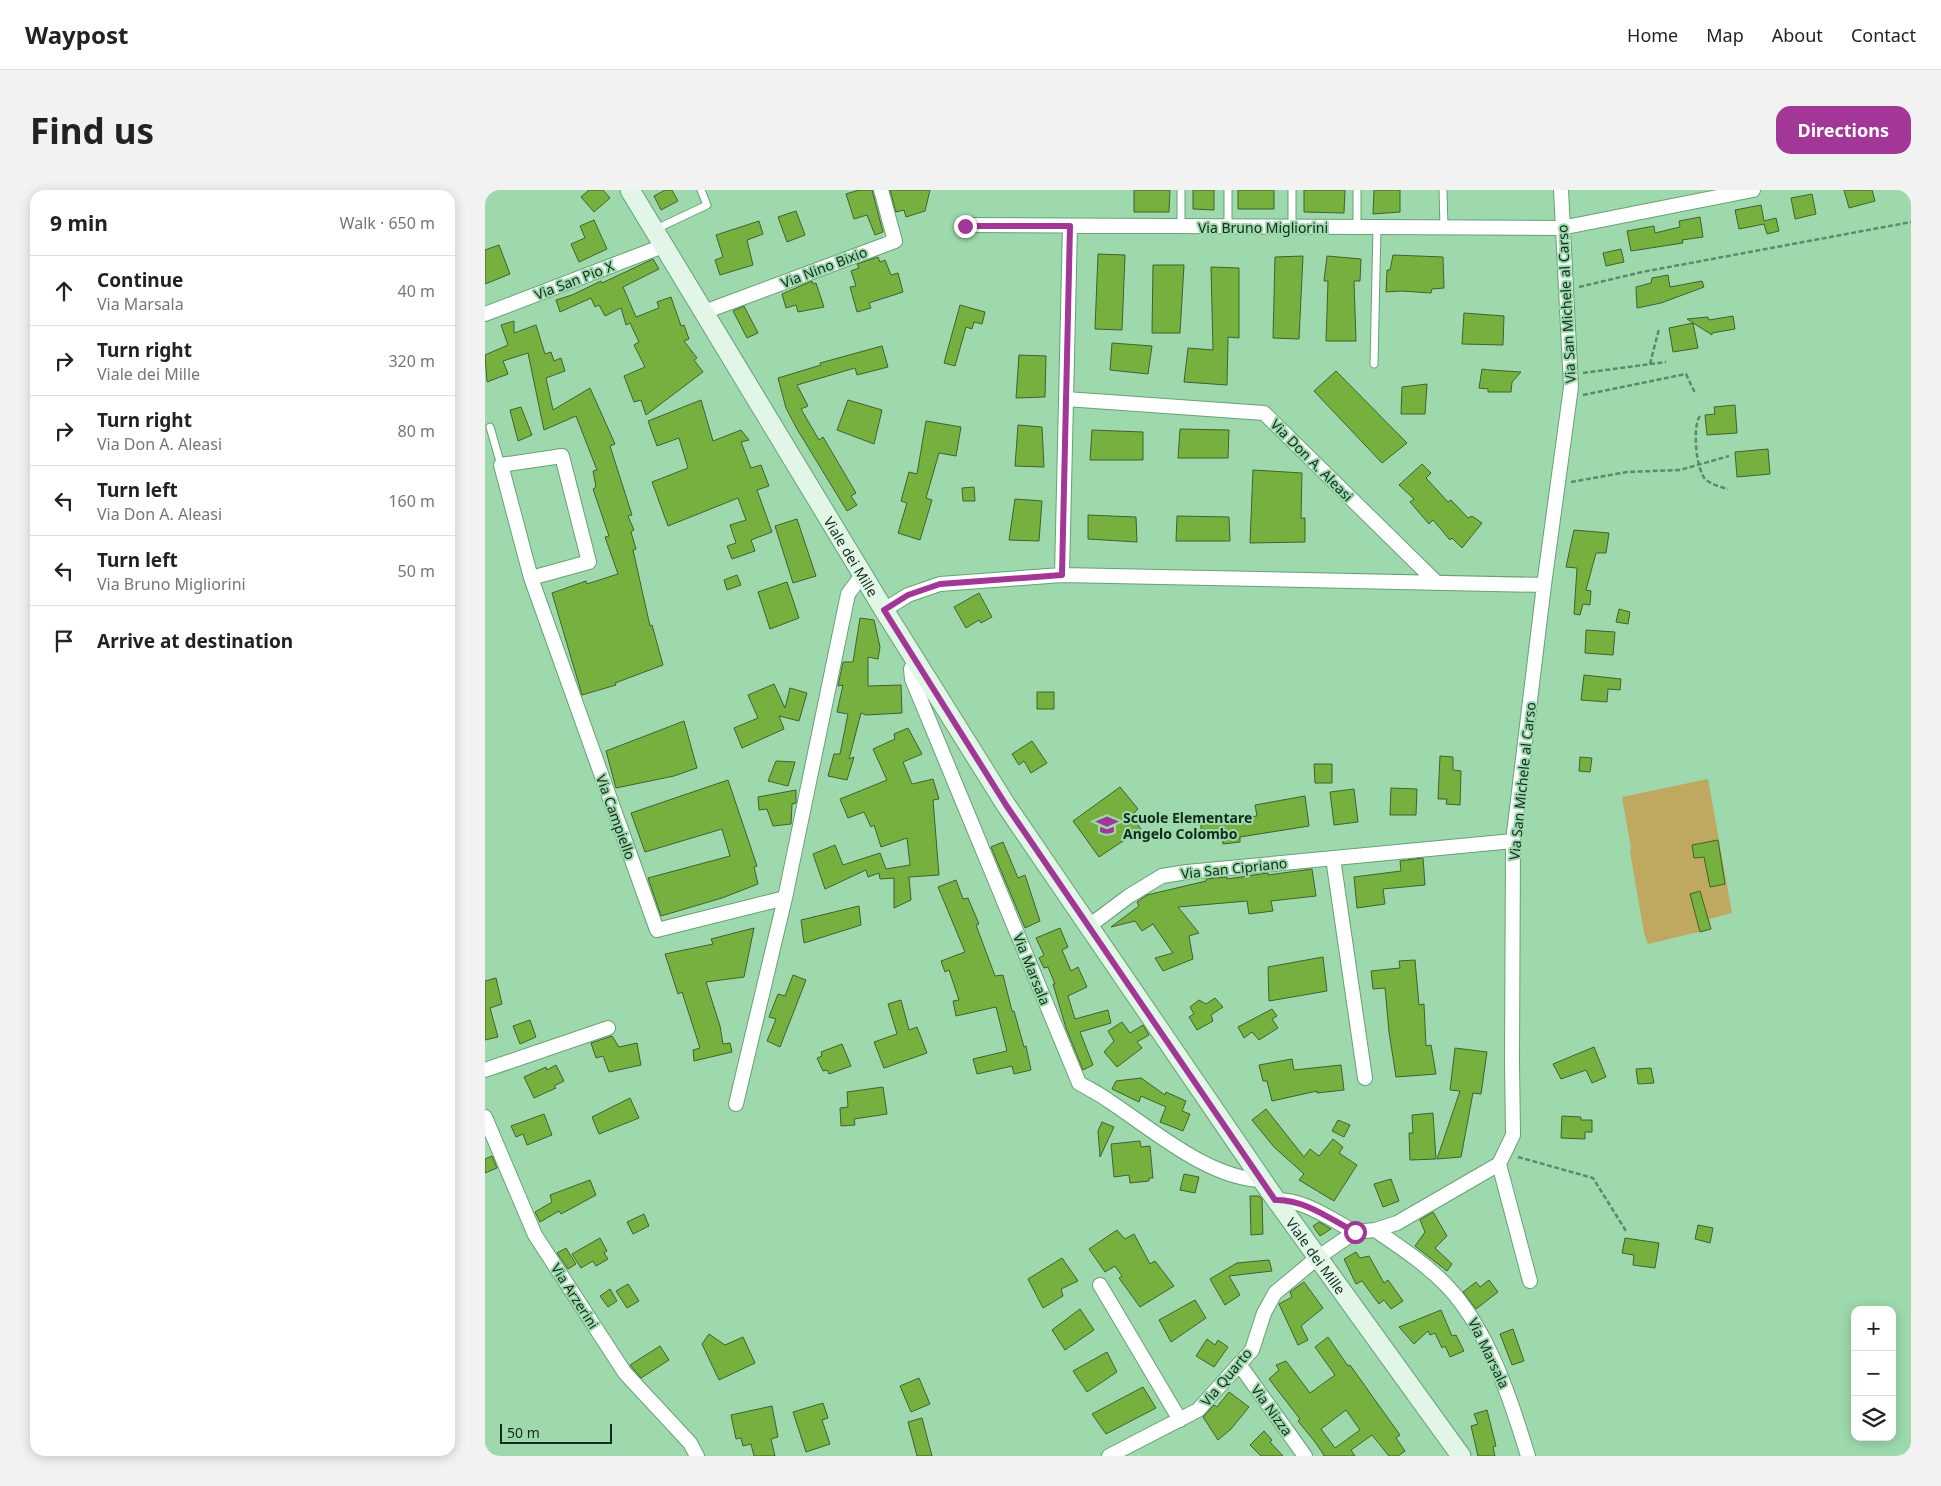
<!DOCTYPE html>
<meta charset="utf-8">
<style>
:root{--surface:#fff;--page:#f2f2f2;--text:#222;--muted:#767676;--line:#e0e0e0;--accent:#a33797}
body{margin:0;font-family:"Noto Sans",sans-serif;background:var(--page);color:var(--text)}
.controls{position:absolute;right:15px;bottom:15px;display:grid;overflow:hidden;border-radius:10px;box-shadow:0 2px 12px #0003}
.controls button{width:45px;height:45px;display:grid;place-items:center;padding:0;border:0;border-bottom:1px solid var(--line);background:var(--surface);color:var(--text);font:25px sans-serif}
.scale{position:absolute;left:15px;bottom:12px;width:112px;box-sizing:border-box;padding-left:5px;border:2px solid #132b1b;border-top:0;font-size:14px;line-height:18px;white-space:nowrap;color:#132b1b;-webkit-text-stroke:4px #9dd9ad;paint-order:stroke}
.stop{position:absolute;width:15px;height:15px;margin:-11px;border:4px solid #a33797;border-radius:50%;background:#fff}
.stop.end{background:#a33797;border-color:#fff;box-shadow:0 1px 5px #0008}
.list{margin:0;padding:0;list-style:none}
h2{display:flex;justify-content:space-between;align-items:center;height:65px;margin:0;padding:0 20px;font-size:21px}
h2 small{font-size:16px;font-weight:400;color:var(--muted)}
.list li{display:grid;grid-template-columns:32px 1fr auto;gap:15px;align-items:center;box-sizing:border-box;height:70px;padding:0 20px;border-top:1px solid var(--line)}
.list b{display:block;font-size:19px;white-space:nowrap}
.list p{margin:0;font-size:16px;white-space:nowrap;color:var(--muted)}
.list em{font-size:16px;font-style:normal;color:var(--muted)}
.icon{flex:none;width:28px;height:28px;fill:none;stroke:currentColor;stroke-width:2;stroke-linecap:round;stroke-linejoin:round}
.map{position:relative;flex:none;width:1426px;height:1266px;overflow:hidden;border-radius:15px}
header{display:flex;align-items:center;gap:30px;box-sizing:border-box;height:70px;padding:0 25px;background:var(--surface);border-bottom:1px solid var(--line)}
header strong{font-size:24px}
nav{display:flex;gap:28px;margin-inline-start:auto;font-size:18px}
.intro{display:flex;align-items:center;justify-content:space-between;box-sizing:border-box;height:120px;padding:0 30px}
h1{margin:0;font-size:35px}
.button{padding:12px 22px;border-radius:15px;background:var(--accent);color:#fff;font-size:18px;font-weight:700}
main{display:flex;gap:30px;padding:0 30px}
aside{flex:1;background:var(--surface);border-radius:15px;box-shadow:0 2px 12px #0003}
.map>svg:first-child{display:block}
.green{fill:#bfa85f}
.building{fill:#76b140;stroke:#43602b;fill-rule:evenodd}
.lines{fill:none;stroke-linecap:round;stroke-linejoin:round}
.lane-casing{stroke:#67a177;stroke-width:9}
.street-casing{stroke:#67a177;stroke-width:16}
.secondary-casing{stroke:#67a177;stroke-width:21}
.path{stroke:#5e896a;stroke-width:2.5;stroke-dasharray:5 2.5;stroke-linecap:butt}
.lane{stroke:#fff;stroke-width:7}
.street{stroke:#fff;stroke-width:14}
.secondary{stroke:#e2f6e8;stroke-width:19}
.route{stroke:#a33797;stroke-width:6}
.labels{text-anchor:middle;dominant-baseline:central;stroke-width:4;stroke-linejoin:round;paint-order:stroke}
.street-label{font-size:14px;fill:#132b1b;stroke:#9dd9ad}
.poi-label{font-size:14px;font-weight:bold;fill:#132b1b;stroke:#9dd9ad;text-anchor:start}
</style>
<header>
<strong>Waypost</strong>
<nav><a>Home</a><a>Map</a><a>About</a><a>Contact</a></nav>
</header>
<div class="intro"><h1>Find us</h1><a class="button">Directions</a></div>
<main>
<aside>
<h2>9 min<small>Walk · 650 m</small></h2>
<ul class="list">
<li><svg class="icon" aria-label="ahead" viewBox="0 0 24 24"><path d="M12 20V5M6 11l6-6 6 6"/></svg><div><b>Continue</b><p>Via Marsala</p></div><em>40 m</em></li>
<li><svg class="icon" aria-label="right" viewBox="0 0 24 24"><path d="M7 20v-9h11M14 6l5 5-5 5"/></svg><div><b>Turn right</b><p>Viale dei Mille</p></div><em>320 m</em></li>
<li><svg class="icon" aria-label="right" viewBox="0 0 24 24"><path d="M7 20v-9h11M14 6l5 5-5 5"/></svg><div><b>Turn right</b><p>Via Don A. Aleasi</p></div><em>80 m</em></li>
<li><svg class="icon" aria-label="left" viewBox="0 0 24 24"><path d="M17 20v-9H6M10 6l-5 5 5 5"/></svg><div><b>Turn left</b><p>Via Don A. Aleasi</p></div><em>160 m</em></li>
<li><svg class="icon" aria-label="left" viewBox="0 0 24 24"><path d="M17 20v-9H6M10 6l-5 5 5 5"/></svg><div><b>Turn left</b><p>Via Bruno Migliorini</p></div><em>50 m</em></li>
<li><svg class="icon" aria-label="arrive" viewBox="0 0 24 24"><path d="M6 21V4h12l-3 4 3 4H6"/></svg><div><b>Arrive at destination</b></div></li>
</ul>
</aside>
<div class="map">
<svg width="1426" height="1266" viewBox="0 0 1426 1266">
<rect width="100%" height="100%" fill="#9dd9ad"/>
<path class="green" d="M1223,589l24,134 -23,6 2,10 -63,15 -4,-11 -14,-81 1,-4 -9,-51z"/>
<path class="building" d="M104,0h14l7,8 -16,14 -13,-15z
M180,0h7l6,11 -17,9 -7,-14z
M374,0h13l11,42 -8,3 -8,-20 -13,4 -8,-25z
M405,0h40l-5,21 -19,6 -2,-7 -8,2z
M649,0h36l-1,22h-35z
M708,0h21v20l-21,-1z
M753,0h36v19h-36z
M819,0h41l-1,23 -40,-1z
M889,0h26v22l-27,2z
M1359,0h28l3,11 -26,7z
M1327,4l4,20 -21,5 -4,-21z
M1276,15l3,16 12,-3 3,13 -12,3 -3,-10 -25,5 -4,-19z
M311,21l9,24 -18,7 -9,-25z
M1215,27l3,20 -21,3 1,3 -52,8 -4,-20 27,-5 1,7 25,-6 -1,-6z
M109,30l13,29 -28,13 -8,-18 14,-6 -5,-12z
M274,31l4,13 -16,6 6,25 -33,10 -5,-15 8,-3 -7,-22z
M14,55l11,29 -25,10v-34z
M1136,59l3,13 -18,4 -3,-13z
M613,64l27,1 -3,75 -27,-1z
M908,65l50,2 1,31 -12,1 -1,4 -30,-2 -15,1 1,-22h3z
M818,66l-4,83 -26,-1 2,-81z
M842,66l34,3 -1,22h-6l2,60h-30l2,-60h-4z
M393,67l2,5 5,-2 6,15 7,-2 5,19 -34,11 2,5 -14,4 -7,-25 6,-1 -5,-15 8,-3 -2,-4z
M168,69l6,10 -36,18 13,30 23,-9 -2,-6 14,-5 10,29 3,-1 5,14 -5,2 13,17 -3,2 9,12 -57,43 -5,-15 -7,2 -10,-26 21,-9 -11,-22 5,-3 -9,-19 -4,2 -5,-17 -16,8 -6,-11 -4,2 -4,-9 -31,14 -4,-12 16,-5 29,-14 1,2z
M668,75h31l-4,68h-28z
M726,77l28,1v70l-11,-1 -1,48 -43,-3 4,-34 25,2z
M1183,85l2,12 32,-6 2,6 -43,16 -24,5 -1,-21 15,-4 1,-5z
M327,91l1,3 3,-1 8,24 -26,5 -2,-7 -10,3 -4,-14z
M475,115l25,7 -3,12 -8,-2 -2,7 -6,-2 -11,39 -11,-3z
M259,116l14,27 -11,5 -14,-27z
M979,123l40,3 -1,29 -41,-1z
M1248,126l2,13 -23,4v2l-25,-16 21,-2 1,3z
M29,131v12l22,-8 9,29 6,-2 3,9 7,-3 4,13 -19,7 7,32 37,-22 25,56 -5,2 22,69 -4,1 6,14 -3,2 5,17 -3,1 17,76 2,-1 11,40 -48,18 1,2 -34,10 -30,-102 34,-12 1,3 31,-10 -13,-37 4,-1 -16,-47 3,-2 -3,-16 4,-1 -21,-54 -32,14 -16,-77 -25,8 5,13 -21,8 -2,-27 23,-10 -7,-20z
M1208,133l5,25 -25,4 -4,-24z
M627,153l40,3 -4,28 -38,-4z
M397,156l6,21 -31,8 -2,-7 -58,17 11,21 -7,3 18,31 4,-3 33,56 -5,3 6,9 -10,6 -50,-82 -11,-21 -8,-30 43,-13 -1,-2z
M534,165l27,1 -1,41 -29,1z
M997,179l8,1 31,2 -9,10 -1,10h-23v-3l-9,-1z
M851,181l71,72 -25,20 -68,-72z
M942,194l-2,30h-24l1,-27z
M216,210l12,41 28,-11 8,10 -8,2 10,26 10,-3 8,21 -12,4 15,42 -21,8 4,11 -23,8 -5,-13 9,-3 -6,-18 16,-5 -8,-22 -70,28 -16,-44 36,-14 -9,-30 -22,8 -9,-25z
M363,210l34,10 -8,34 -37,-14z
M1250,215l2,28 -30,2 -2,-20 10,-1 -1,-7z
M36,217l11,28 -14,6 -8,-31z
M441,231l35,6 -5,29 -17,-3 -13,45 6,2 -12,40 -22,-7 9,-30 -6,-2 8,-29 8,2z
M533,235l24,2 2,40 -29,-1z
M695,239l49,1 -1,28h-50z
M607,240l51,2v28h-53z
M1283,259l2,25 -33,3 -2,-25z
M937,274l9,9 -5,5 22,24 3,-2 17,18 4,-2 10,7 -20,25 -10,-10 -2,2 -17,-20 -4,4 -19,-22 4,-3 -15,-14z
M768,280l49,3 -1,45h4v24l-55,1z
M489,297l1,14h-12l-1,-13z
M530,309l27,2 -3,40 -30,-1z
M603,325l48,2 1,25 -49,-3z
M692,326l52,1 1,24h-54z
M312,329l19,57 -23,7 -18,-57z
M1089,340l35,3 -3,20h-10l-10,37 5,1 -1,14 -7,-1 -3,11 -6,-1 3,-46 -11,-1z
M252,385l4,10 -14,5 -3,-10z
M302,392l12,36 -29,11 -12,-37z
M494,403l13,24 -11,6 -2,-3 -13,8 -12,-21z
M1134,419l11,3 -2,12 -12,-2z
M375,428l14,2 6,27 -2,12 -10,-2v29l33,-1 1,28 -36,2 -5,-2 -12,46 5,-2 -7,23 -19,-4 6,-22h6l8,-40 -11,-2 6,-27 -5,1 5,-24h10z
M1101,440l29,2 -2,23 -28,-2z
M1099,485l37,4 -1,11 -12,-1 -1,13 -26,-2z
M289,494l11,24 5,-20 17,5 -8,28 -20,-5 5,13 -42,19 -8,-20 24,-10 -10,-23z
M552,502h17v17h-17z
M199,531l13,47 -23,8 -58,12 -10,-37z
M423,538l14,26 -19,8 9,22 21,-5 6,20 -6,1 6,75 -30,2 2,23 -17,8v-30l-14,1 -1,-6 -11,4 -2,-7 -41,19 -12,-35 22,-9 8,20 37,-12 6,16 24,-4 -3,-27 -26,9 -7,-22 -3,2 -7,-15 -16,6 -8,-19 47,-19 -14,-31 22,-10 -1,-5z
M547,551l15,22 -16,10 -7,-12 -5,4 -7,-11z
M955,566l13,1v13l8,1 -1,34 -14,-1 1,-5h-9z
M1095,567l12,1 -2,14 -11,-1z
M291,571l19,1 -7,24 -20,-5z
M829,574h18v19h-17z
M243,590l29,86 -3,1 4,17 -36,14 -61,18 -13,-38 82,-22 -8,-27 -77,23 -14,-39z
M635,597l18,22 -7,7 10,13 -42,28 -26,-36z
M906,598l26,1 -1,26h-26z
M869,599l4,33 -24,3 -4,-33z
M311,600v13l-4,1 -1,20 -18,2 -6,-17 -8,1 -1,-13z
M820,606l4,30 -69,11v5l-17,2 -1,-11 -21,3v-20l15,-1 2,7 39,-6 -2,-11z
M1233,650l7,44 -15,3 -6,-30 -10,1 -2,-13z
M518,652l15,36 7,-3 15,46 -15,7 -34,-81z
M938,668l2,27 -42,4 2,15 -28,4 -3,-31 47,-6 -1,-10z
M827,679l4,27 -45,5 2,10 -24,3 -2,-13 -69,6 21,26 -10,3 4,23 -30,12 -8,-13 18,-5 -20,-29 -11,7 -7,-10 -24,6 28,-21 -2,-4 10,-7 59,-14v-2l21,-2v2l41,-6v2z
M471,690l7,19 5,-1 11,26 -3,1 19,51 8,-1 9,36h2l10,36 2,-1 5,24 -17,4 -2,-8 -35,8 -4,-15 34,-8 -11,-44 -40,9 -3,-15 6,-1 -10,-30 -4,2 -4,-11 24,-9 -27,-65z
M1215,701l11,38 -11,3 -10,-38z
M374,716l2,19 -57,18 -3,-23z
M269,738l-10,49 -38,5 14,44 3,18 7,-1 2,9 -38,9 -1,-11 7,-2 -18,-56 -4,2 -13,-40 48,-10 -2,-5z
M575,738l8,19 -6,3 9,21 7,-4 9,20 -19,9 7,23 33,-9 3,13 -31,9 13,33 -10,5 -17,-42 -13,-44h2l-7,-17 -4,1 -5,-10 5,-3 -8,-17z
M838,767l4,34 -58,10 -1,-34z
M930,770l4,45 5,-1 2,42 5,-1 5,29 -40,3 -7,-45 -4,-44 -12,1 -2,-18 29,-3 -1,-7z
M308,785l13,5 -26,67 -13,-6 9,-22 -7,-2 9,-23 7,2z
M11,788l6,26 -12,4 8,29 -13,3v-59z
M730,808l8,9 -12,8 2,6 -16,9 -8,-13 5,-3 -4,-7 9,-7 7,4z
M416,810l8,30 8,-3 10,26 -43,15 -10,-26 23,-8 -9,-30z
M787,819l5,7 -5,3 6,9 -19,12 -7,-8 -8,6 -6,-11z
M45,830l6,17 -16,7 -7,-18z
M637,832l8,11 13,-8 6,10 -12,7 5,6 -25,19 -13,-15 10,-11 -6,-10z
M127,846l7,11 18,-4 4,22 -32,7 -6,-16 -7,2 -5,-15z
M357,854l9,22 -22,8 -2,-4 -4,1 -6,-13 5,-2 -1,-4z
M1109,857l12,30 -14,6 -6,-13 -25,9 -8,-15z
M970,858l32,4 -6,42 -8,-1 -12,64 -24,2 23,-68 -10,-1z
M807,869l2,11 47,-5 3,25 -27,3v-2l-45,10 -5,-20h-4l-4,-16z
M71,875l8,16 -10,5 2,2 -22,10 -10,-21 22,-10 1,3z
M1166,878l3,15 -16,1 -2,-15z
M656,888l24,17 1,-3 20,9 -4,10 8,3 -7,17 -23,-9 6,-15 -25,-11 -2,6 -27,-13 4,-8z
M398,897l4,27 -33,5 1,6 -14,1 -1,-18 8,-1 -1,-15z
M145,908l9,20 -40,16 -7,-17z
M781,919l38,48 6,-8 9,7 14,-17 10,8 -4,6 18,12 -23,36 -35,-21 5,-6 -30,-27 -22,-27z
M948,923l3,46 -26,1 -1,-27h4l-1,-18z
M59,924l8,21 -25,10 -4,-11 -7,3 -5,-11z
M1077,926l19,1v3h11v12h-7v7l-24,-1z
M853,930l12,5 -6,12 -12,-6z
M617,932l12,5 -14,30 -2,-26z
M655,951l1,6 9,-1 3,32h-4v3l-19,2 -1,-8 -15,2 -3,-33z
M7,966l5,12 -12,5v-14z
M699,984l15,3 -4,16 -15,-3z
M906,989l8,22 -16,6 -9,-23z
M105,990l6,15 -35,19 -2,-3 -19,11 -5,-10 17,-10 -2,-7z
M765,1006h9l3,3 1,35 -12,1z
M948,1022l14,24 -12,12 17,16 -5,7 -32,-25 10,-14 -5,-12z
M159,1024l5,12 -16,8 -6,-12z
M834,1032l12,7 -11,7 -7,-10z
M1213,1035l15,3 -3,15 -15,-4z
M632,1040l8,9 9,-5 16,30 5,-3 19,25 -34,21 -21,-29 3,-2 -7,-10 -10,6 -16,-23z
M115,1048l7,13 -3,2 4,6 -12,7 -3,-5 -12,7 -9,-14z
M1140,1048l34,5 -4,25 -22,-3 1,-10 -12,-2z
M81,1058l10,16 -8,5 -11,-16z
M871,1062l4,6 9,-2 15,27 4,-3 15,21 -12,8 -7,-9 -5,4 -17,-23 -6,3 -12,-25z
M577,1068l16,23 -17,8 2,7 -20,12 -15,-29z
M784,1070l3,11 -43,5 11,19 -15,10 -15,-26 27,-16z
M1004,1090l9,12 -22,17 -13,-17 13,-10 4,5z
M819,1092l19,26 -22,18 7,14 -10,5 -19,-41 13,-7 -2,-5z
M143,1094l11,17 -12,7 -11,-17z
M125,1099l7,12 -9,6 -8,-11z
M710,1110l11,18 -35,24 -12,-22z
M595,1119l14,21 -29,20 -13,-20z
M956,1120l11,26 4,-1 8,16 -14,6 -5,-11 -3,2 -7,-15 -5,2 -2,-4 -14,13 -15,-17z
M1028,1139l11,32 -12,4 -12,-31z
M224,1144l16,11 18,-8 12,26 -36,17 -17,-36z
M843,1147l20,29 2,-1 50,70 -4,3 9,13 -7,5h-9l-17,-21 -21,15 4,6h-32l1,-1 -9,-13 -17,-21 2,-2 -31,-40 10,-9 -3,-5 10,-4 24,32 25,-18 -20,-28zM861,1220l14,20 -25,18 -14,-19z
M722,1149l8,6 3,-5 10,7 -14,20 -18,-11z
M175,1156l9,14 -28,18 -11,-13z
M622,1162l10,20 -30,20 -14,-21z
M434,1188l11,26 -19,8 -11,-26z
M658,1197l13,21 -50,26 -14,-20z
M744,1202l20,15 -18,22 -13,11 -15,-23 11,-12 3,2z
M338,1213l5,15 -6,2 8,24 -24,8 -13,-40z
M287,1216l6,31 -7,2 4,17h-21l-3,-12 -8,2 -2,-8 -5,1 -5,-24z
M1002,1220l9,36 -3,1 2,9h-17l-7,-30 7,-2 -4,-10z
M437,1228l10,38h-15l-9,-34z
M779,1241l8,9 -2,2 13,14h-22l-11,-11z"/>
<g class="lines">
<g class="lane-casing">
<path id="lane" d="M696,0v36
M872,0v37
M958,0l1,38
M743,37v-37
M807,37v-37
M171,39l51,-24 -6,-15
M889,174l3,-137
M5,237l11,38"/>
</g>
<g class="street-casing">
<path id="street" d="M480,35l596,3 192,-38
M219,122l191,-71 -14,-51
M0,124l178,-68
M581,209l198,14 173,170
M577,385l482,10
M46,388l-30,-113 61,-9 27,106 -58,16 126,352 128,-32
M399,420l24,-15 32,-11 122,-9 8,-349
M430,470l-4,9 1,10 167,404c10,6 21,11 30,18 43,28 100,78 153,79
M848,668l32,220
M604,736l40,-30 33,-20 25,-4 326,-31
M0,880l123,-42
M251,914l49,-206 63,-304 15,-20
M0,927l50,118 90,138 65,70 7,13
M1014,974l31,117
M790,1010c29,-1 55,19 80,32
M890,1040c25,17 51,34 72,56 41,43 64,114 81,170
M615,1095l80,135
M754,1174l66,92
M624,1266l89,-46 54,-60 12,-37 11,-20 42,-35 38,-26 20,-2 22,-7 102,-59 14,-29 -1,-73 1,-221 31,-256 27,-198 -10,-197"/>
</g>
<g class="secondary-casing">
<g id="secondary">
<path id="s1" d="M145,0l254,420 122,195 263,385 192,266"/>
</g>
</g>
<path class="path" d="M1094,97l63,-15 269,-50
M1165,174l9,-35
M1098,183l83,-11
M1098,205l103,-21 9,19
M1215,226c-8,10 -4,55 6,64 7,5 15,7 22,9
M1086,292l56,-10 53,-2 49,-14
M1033,967l75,21 33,53"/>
<use href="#lane" class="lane"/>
<use href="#street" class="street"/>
<use href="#secondary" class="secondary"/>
</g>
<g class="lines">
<path class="route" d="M480,36h105l-8,349 -122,9 -32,11 -24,15 122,195 269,395c29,-1 55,19 80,32"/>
</g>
<defs>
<g id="school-bare" transform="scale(1.725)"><path d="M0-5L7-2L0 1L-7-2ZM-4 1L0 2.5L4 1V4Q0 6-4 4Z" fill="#a33797" stroke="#9dd9ad" stroke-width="2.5" paint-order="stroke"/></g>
</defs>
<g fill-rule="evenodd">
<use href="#school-bare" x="622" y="635"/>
</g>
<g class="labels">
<g class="street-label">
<text x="778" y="37">Via Bruno Migliorini</text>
<text transform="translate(339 77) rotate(-21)">Via Nino Bixio</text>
<text transform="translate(89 90) rotate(-21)">Via San Pio X</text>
<text transform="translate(1081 114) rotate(-93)">Via San Michele al Carso</text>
<text transform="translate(827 270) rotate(45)">Via Don A. Aleasi</text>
<text stroke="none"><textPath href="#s1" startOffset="428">Viale dei Mille</textPath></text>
<text transform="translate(1037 591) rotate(-84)">Via San Michele al Carso</text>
<text transform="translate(131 627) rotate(70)">Via Campiello</text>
<text transform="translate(749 678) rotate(-6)">Via San Cipriano</text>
<text transform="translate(547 779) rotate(68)">Via Marsala</text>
<text stroke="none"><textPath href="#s1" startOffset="1268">Viale dei Mille</textPath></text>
<text transform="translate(90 1106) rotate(57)">Via Arzerini</text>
<text transform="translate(1004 1163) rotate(64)">Via Marsala</text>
<text transform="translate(741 1187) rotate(-50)">Via Quarto</text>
<text transform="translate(787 1220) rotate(54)">Via Nizza</text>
</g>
<g class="poi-label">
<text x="638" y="627">Scuole Elementare<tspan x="638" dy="16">Angelo Colombo</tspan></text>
</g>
</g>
</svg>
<div class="controls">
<button>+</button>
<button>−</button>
<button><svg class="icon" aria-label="layers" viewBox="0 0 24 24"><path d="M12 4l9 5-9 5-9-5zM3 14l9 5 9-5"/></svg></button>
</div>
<div class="scale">50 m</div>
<div class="stop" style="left:870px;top:1042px"></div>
<div class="stop end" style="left:480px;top:36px"></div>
</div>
</main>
